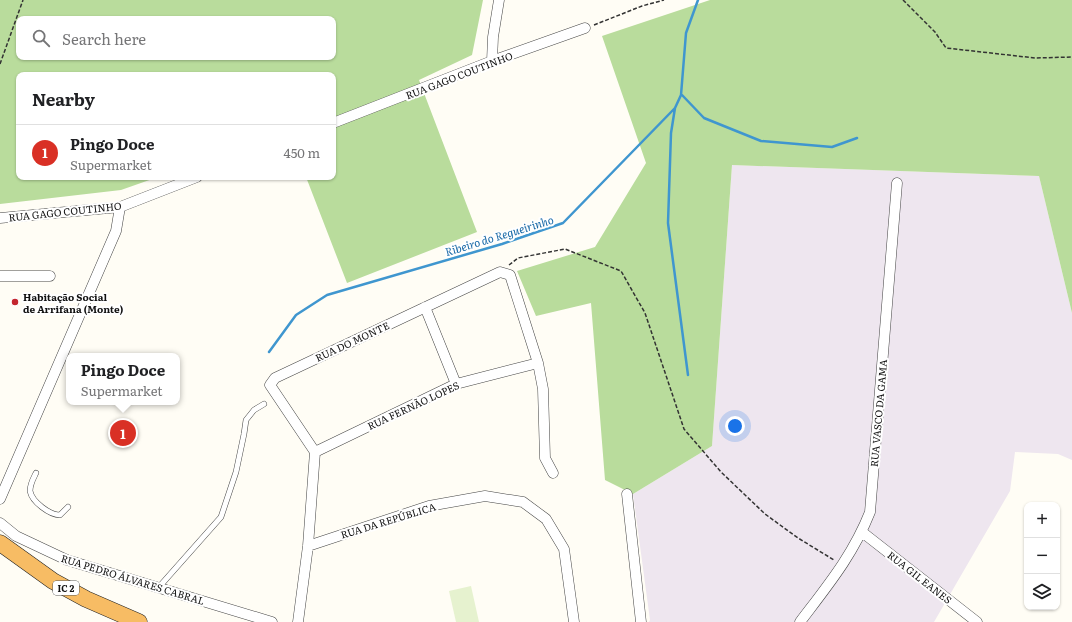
<!DOCTYPE html>
<meta charset="utf-8">
<style>
:root{--surface:#fff;--page:#f2f2f2;--text:#202124;--muted:#757577;--line:#e0e0e0;--accent:#d93025}
body{margin:0;font-family:Literata,serif;background:var(--page);color:var(--text)}
.controls{position:absolute;right:12px;bottom:12px;display:grid;overflow:hidden;border-radius:8px;box-shadow:0 1px 3px #0004}
.controls button{width:36px;height:36px;display:grid;place-items:center;padding:0;border:0;border-bottom:1px solid var(--line);background:var(--surface);color:var(--text);font:20px sans-serif}
.you{position:absolute;left:735px;top:426px;width:14px;height:14px;margin:-10px;border:3px solid #fff;border-radius:50%;background:#1a73e8;box-shadow:0 0 0 6px #1a73e833}
.badge{display:grid;place-items:center;width:26px;height:26px;border-radius:50%;background:var(--accent);color:#fff;font-size:13px;font-weight:700}
.pin{position:absolute;translate:-50% -50%;border:2px solid #fff;box-shadow:0 1px 4px #0006}
.popup{position:absolute;left:66px;top:353px;width:114px;height:52px;box-sizing:border-box;display:grid;place-content:center;border-radius:8px;background:var(--surface);filter:drop-shadow(0 1px 3px #0005);font-size:13px;white-space:nowrap;color:var(--muted)}
.popup b{font-size:15px;color:var(--text)}
.popup::after{content:'';position:absolute;left:50%;top:100%;margin-left:-8px;border:8px solid transparent;border-top-color:var(--surface)}
.list{margin:0;padding:0;list-style:none}
h2{display:flex;justify-content:space-between;align-items:center;height:52px;margin:0;padding:0 16px;font-size:17px}
h2 small{font-size:13px;font-weight:400;color:var(--muted)}
.list li{display:grid;grid-template-columns:26px 1fr auto;gap:12px;align-items:center;box-sizing:border-box;height:56px;padding:0 16px;border-top:1px solid var(--line)}
.list b{display:block;font-size:15px;white-space:nowrap}
.list p{margin:0;font-size:13px;white-space:nowrap;color:var(--muted)}
.list em{font-size:13px;font-style:normal;color:var(--muted)}
.icon{flex:none;width:22px;height:22px;fill:none;stroke:currentColor;stroke-width:2;stroke-linecap:round;stroke-linejoin:round}
.map{position:relative;flex:none;width:1072px;height:622px;overflow:hidden}
.search{position:absolute;background:var(--surface);box-shadow:0 1px 3px #0004;left:16px;top:16px;width:320px;height:44px;display:flex;align-items:center;gap:10px;box-sizing:border-box;padding:0 14px;border-radius:8px;color:var(--muted);font-size:15px}
.panel{position:absolute;background:var(--surface);box-shadow:0 1px 3px #0004;left:16px;top:72px;width:320px;height:108px;border-radius:8px}
.map>svg:first-child{display:block}
.industrial{fill:#eee6ef}
.forest{fill:#b9dc9c;fill-rule:evenodd}
.pitch{fill:#e6f2cf}
.lines{fill:none;stroke-linecap:round;stroke-linejoin:round}
.stream{stroke:#3f96cf;stroke-width:2.5}
.service-casing{stroke:#444;stroke-width:6}
.minor-casing{stroke:#444;stroke-width:11}
.trunk-casing{stroke:#222;stroke-width:17}
.path{stroke:#333;stroke-width:1.5;stroke-dasharray:4 2;stroke-linecap:butt}
.service{stroke:#fff;stroke-width:5}
.minor{stroke:#fff;stroke-width:10}
.trunk{stroke:#f7bc64;stroke-width:16}
.poi-dot{fill:#c4262e;stroke:#fff;stroke-width:1.5}
.labels{text-anchor:middle;dominant-baseline:central;stroke-width:4;stroke-linejoin:round;paint-order:stroke}
.shield{fill:#fff;stroke:#585858;stroke-width:1}
.shield-label{font-size:9px;font-weight:bold;fill:#111}
.street-label{font-size:10px;fill:#111;stroke:#fff}
.poi-label{font-size:10px;font-weight:bold;fill:#111;stroke:#fff;text-anchor:start}
.water-label{font-size:11px;font-style:italic;fill:#1768a6;stroke:#fff}
</style>
<div class="map">
<svg width="1072" height="622" viewBox="0 0 1072 622">
<rect width="100%" height="100%" fill="#fffdf5"/>
<path class="industrial" d="M732,165l307,11 33,137v147l-14,-6 -43,-2 -5,39 -76,131h-285l1,-2 -17,-126 79,-48z"/>
<path class="forest" d="M0,0h483l-11,55 -53,25 58,152 -130,51 -41,-106h27v-102h-314v102h139l-37,13 -121,14zM19,19h314v38h-314z
M710,0h362v313l-33,-137 -307,-11 -20,281 -79,48 -28,-14 -14,-177 -55,13 -19,-45 78,-24 51,-84 -44,-127z"/>
<path class="pitch" d="M471,586l8,36h-23l-7,-31z"/>
<g class="lines">
<path class="stream" d="M682,95l22,23 57,23 71,6 25,-9
M675,108l-4,25 -3,90 20,152
M269,352l27,-37 31,-20 175,-51 61,-21 112,-115 6,-13 5,-62 12,-33"/>
<g class="service-casing">
<path id="service" d="M36,473c-3,6 -6,11 -6,18 2,11 20,24 30,24l8,-8
M159,587l62,-70 15,-45 8,-38 2,-14 8,-10 10,-6"/>
</g>
<g class="minor-casing">
<path id="minor" d="M492,61l1,-24 6,-37
M333,123l159,-62 93,-33
M0,218l120,-11 77,-30
M0,276h50
M425,307l31,77
M315,452l-45,-67 5,-7 225,-106 10,3 28,88 5,26 2,69 8,15
M315,452l141,-68 82,-21
M627,494l14,128
M0,499l116,-268 4,-24
M0,523l16,13 51,24 205,62
M862,532l115,90
M308,546l121,-40 56,-10 38,6 23,17 18,30 10,73
M298,622l10,-76 7,-94
M800,622c28,-37 53,-67 70,-110l27,-329"/>
</g>
<g class="trunk-casing">
<path id="trunk" d="M0,543l53,38 33,18 53,23"/>
</g>
<path class="path" d="M903,0l32,32 11,16 89,10 37,-1
M594,25l48,-19 22,-6
M0,64l23,-64
M509,265l9,-7 47,-9 56,22 24,42 39,116 37,43 44,42 33,24 36,22"/>
<use href="#service" class="service"/>
<use href="#minor" class="minor"/>
<use href="#trunk" class="trunk"/>
</g>
<circle class="poi-dot" cx="15" cy="302" r="4"/>
<g class="labels">
<rect class="shield" x="53" y="581" width="26" height="14" rx="3"/>
<g class="shield-label">
<text x="66" y="588">IC 2</text>
</g>
<g class="street-label">
<text transform="translate(459 75) rotate(-21)">RUA GAGO COUTINHO</text>
<text transform="translate(65 211) rotate(-6)">RUA GAGO COUTINHO</text>
<text transform="translate(352 341) rotate(-25)">RUA DO MONTE</text>
<text transform="translate(413 405) rotate(-25)">RUA FERNÃO LOPES</text>
<text transform="translate(878 413) rotate(-85)">RUA VASCO DA GAMA</text>
<text transform="translate(388 520) rotate(-17)">RUA DA REPÚBLICA</text>
<text transform="translate(920 577) rotate(38)">RUA GIL EANES</text>
<text transform="translate(133 579) rotate(17)">RUA PEDRO ÁLVARES CABRAL</text>
</g>
<g class="poi-label">
<text x="23" y="296">Habitação Social<tspan x="23" dy="12">de Arrifana (Monte)</tspan></text>
</g>
<g class="water-label">
<text transform="translate(499 235) rotate(-17)">Ribeiro do Regueirinho</text>
</g>
</g>
</svg>
<div class="controls">
<button>+</button>
<button>−</button>
<button><svg class="icon" aria-label="layers" viewBox="0 0 24 24"><path d="M12 4l9 5-9 5-9-5zM3 14l9 5 9-5"/></svg></button>
</div>
<div class="you"></div>
<div class="pin badge" style="left:123px;top:433px">1</div>
<div class="popup"><b>Pingo Doce</b>Supermarket</div>
<div class="search"><svg class="icon" aria-label="search" viewBox="0 0 24 24"><circle cx="10" cy="10" r="6"/><path d="M15 15l6 6"/></svg>Search here</div>
<section class="panel">
<h2>Nearby<small></small></h2>
<ul class="list">
<li><span class="badge">1</span><div><b>Pingo Doce</b><p>Supermarket</p></div><em>450 m</em></li>
</ul>
</section>
</div>
